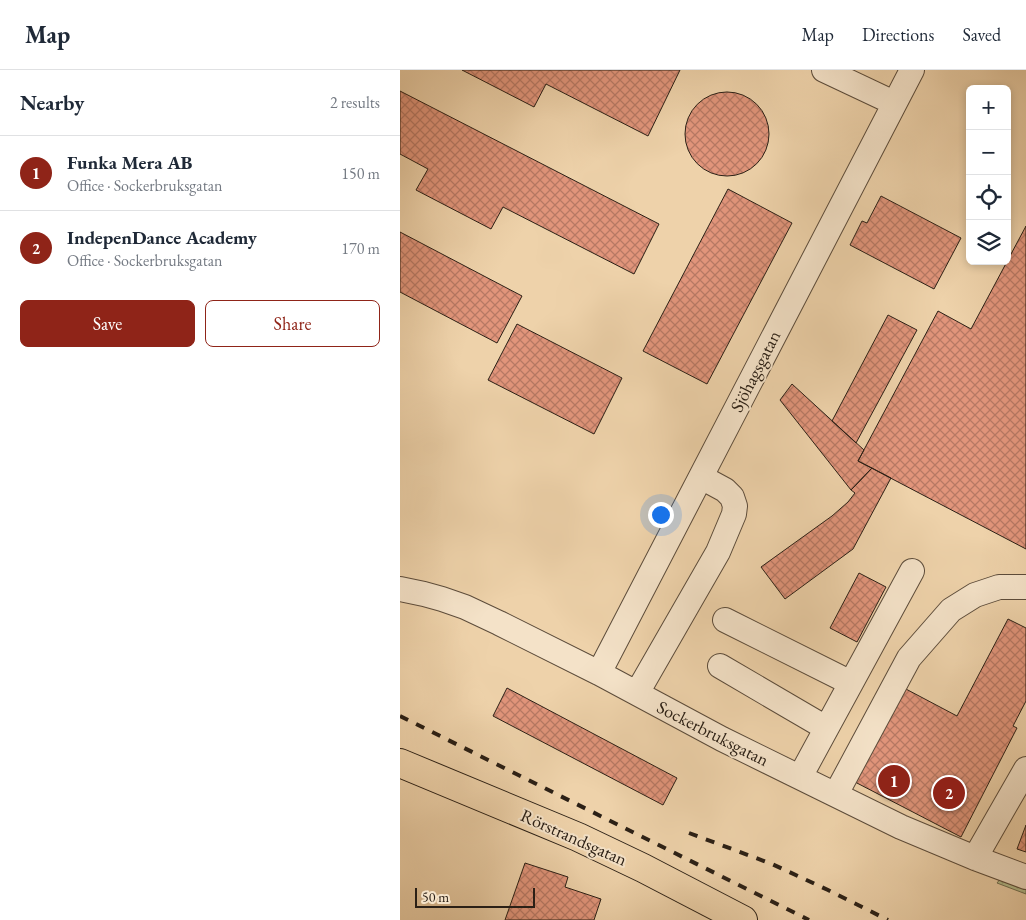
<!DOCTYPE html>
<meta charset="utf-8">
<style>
:root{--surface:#fff;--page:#f2f2f3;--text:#1f2937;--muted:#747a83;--line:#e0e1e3;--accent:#8f2418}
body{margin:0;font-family:"EB Garamond",serif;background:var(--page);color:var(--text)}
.controls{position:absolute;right:15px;top:15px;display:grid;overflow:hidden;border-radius:8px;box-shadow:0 2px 8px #0003}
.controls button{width:45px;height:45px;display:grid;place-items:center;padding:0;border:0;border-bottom:1px solid var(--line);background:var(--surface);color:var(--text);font:25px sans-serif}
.scale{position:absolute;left:15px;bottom:12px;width:120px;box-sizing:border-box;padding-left:5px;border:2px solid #2b2016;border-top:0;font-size:14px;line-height:18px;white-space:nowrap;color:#2b2016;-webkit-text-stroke:4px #f4e2c8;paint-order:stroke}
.you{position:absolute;left:260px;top:444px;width:18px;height:18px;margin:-12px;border:4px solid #fff;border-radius:50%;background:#1a73e8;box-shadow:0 0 0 8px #1a73e833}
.badge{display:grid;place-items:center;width:32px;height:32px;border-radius:50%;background:var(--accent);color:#fff;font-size:16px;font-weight:700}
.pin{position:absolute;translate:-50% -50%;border:2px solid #fff;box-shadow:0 1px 5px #0006}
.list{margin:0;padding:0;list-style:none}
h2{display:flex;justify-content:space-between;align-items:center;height:65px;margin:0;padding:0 20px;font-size:21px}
h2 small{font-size:16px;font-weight:400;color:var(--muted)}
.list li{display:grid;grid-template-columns:32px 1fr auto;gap:15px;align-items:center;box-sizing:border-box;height:75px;padding:0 20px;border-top:1px solid var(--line)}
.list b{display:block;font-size:19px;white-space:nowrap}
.list p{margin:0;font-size:16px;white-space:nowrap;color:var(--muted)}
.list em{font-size:16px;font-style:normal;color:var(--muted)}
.actions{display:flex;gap:10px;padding:15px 20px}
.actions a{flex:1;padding:11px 0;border:1px solid var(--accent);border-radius:8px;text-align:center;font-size:18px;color:var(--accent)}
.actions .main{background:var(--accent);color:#fff}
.icon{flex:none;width:28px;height:28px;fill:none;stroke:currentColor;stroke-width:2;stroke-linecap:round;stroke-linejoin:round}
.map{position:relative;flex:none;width:626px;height:850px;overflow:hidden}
header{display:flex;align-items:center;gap:30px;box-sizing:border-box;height:70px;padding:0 25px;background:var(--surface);border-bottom:1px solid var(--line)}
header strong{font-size:24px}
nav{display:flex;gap:28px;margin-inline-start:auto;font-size:18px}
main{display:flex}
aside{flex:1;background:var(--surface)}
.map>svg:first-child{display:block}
.grass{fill:url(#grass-dots);stroke:#6f6e52}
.building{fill:url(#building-cross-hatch);stroke:#2b2016}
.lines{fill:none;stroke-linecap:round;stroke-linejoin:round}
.minor-casing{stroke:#5c4c3b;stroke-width:26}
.major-casing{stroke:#2b2016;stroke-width:30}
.minor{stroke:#f4e2c8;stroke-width:24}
.major{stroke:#eed2aa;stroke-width:28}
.rail{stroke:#2b2016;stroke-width:4;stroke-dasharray:9 9;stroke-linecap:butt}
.labels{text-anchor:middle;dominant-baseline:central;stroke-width:4;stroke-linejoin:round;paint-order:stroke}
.street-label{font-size:18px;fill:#2b2016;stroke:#f4e2c8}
</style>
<header>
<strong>Map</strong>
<nav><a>Map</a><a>Directions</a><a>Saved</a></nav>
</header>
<main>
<aside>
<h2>Nearby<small>2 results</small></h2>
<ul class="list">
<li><span class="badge">1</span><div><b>Funka Mera AB</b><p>Office · Sockerbruksgatan</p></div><em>150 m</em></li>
<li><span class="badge">2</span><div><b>IndepenDance Academy</b><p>Office · Sockerbruksgatan</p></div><em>170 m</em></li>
</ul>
<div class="actions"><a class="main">Save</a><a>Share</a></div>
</aside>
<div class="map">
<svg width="626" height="850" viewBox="0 0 626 850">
<defs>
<pattern id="grass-dots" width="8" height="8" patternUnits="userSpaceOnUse" patternTransform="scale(1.25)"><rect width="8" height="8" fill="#b3bd8d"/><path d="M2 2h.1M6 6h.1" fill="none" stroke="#9aa279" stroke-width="1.8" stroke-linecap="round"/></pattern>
<pattern id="building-cross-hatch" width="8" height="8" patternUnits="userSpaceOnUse" patternTransform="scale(1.25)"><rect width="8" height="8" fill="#e1957b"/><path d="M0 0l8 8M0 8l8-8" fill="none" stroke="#b77964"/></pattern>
</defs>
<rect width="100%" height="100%" fill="#eed2aa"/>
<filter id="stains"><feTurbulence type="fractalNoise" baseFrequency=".004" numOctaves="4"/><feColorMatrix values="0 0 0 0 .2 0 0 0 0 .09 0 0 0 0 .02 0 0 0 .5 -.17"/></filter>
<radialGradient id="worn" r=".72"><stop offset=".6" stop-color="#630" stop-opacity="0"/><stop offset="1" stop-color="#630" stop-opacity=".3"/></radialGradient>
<path class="grass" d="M601,808l25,4v12l-29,-11z"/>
<path class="building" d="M62,0h218l-32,66 -102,-52 -12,23z
M0,21l259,133 -25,50 -131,-67 -12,22 -75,-39 12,-21 -28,-15z
M285 64a42 42 0 1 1 84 0a42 42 0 1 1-84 0Z
M328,119l64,34 -85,161 -64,-33z
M481,126l80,42 -27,51 -84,-44 12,-24 5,2z
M626,156v323l-168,-88 80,-150 33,18z
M0,162l122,64 -25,47 -97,-51z
M488,245l29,15 -61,113 -24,-22z
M117,254l105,54 -28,56 -106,-54z
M392,314l72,66 -6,11 14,7 -21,22 -71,-90z
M472,398l19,10 -38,71 -68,50 -24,-32 71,-51 16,-14 7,-9 -4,-3z
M459,503l27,14 -29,55 -27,-14z
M608,549l18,9v73l-13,25 4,2 -56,109 -106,-55 49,-94 53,28z
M107,618l170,90 -14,27 -170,-89z
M626,755v27l-9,-3z
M125,793l43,14 -3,10 36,12 -7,21h-89z"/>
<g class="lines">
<g class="minor-casing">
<path id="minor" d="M424,0l70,33
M0,519l24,5 18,5 23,8 34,16 100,50 123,66 179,88 74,31 51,19
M325,550l126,63
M320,596l106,62
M199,603l313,-603
M237,623l81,-141 16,-38 1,-8 -3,-9 -7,-7 -24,-13
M400,707l112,-206
M436,724l73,-136 42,-48 24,-15 24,-8h27
M575,788l51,-89"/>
</g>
<g class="major-casing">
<path id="major" d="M0,693l178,74 65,31 100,52"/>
</g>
<use href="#minor" class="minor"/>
<use href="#major" class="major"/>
<path class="rail" d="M0,646l409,204
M289,763l83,31 56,26 60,30"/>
</g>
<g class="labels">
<g class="street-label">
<text transform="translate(355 301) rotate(-63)">Sjöhagsgatan</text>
<text transform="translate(313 663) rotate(27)">Sockerbruksgatan</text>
<text transform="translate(174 767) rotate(24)">Rörstrandsgatan</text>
</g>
</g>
<rect width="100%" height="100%" filter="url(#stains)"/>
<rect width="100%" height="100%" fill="url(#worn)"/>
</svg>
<div class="controls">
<button>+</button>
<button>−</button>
<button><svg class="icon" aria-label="locate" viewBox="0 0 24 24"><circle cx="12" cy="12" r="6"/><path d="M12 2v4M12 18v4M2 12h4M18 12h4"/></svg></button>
<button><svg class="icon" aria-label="layers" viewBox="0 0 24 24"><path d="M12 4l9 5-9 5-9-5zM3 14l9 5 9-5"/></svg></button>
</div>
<div class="scale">50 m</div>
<div class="you"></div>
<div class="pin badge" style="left:494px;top:711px">1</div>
<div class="pin badge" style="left:549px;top:723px">2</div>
</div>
</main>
